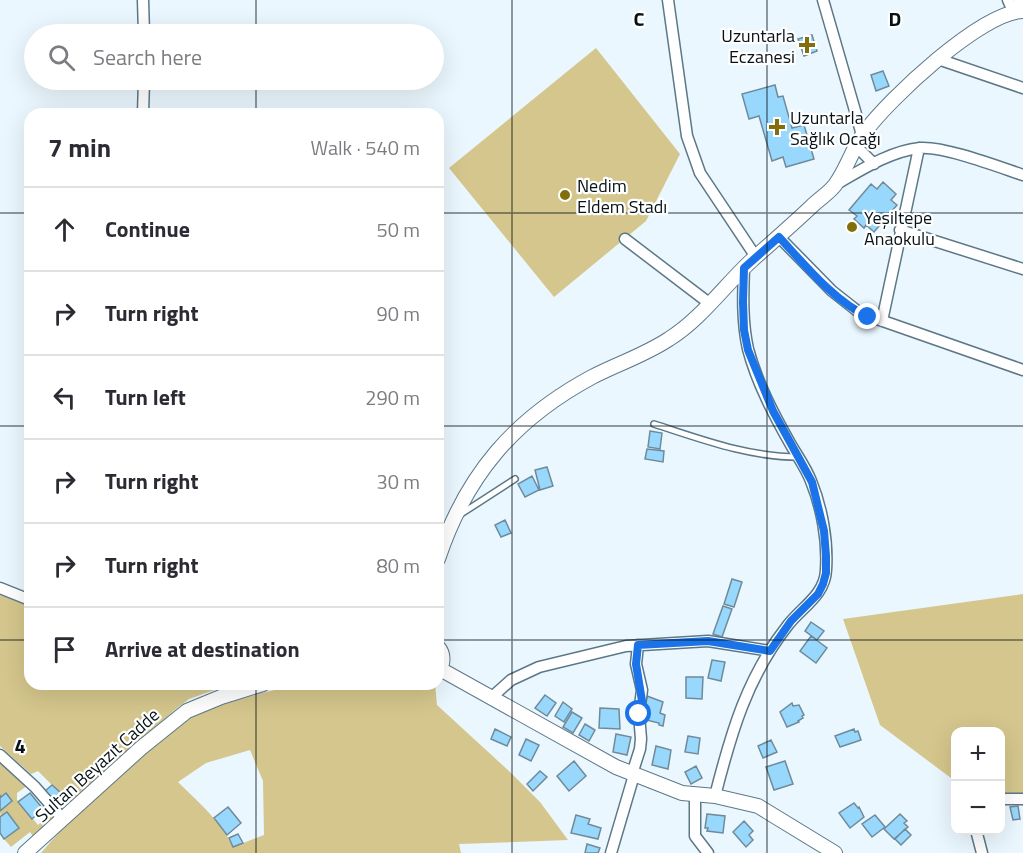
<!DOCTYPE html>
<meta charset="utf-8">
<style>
:root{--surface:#fff;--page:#f2f2f3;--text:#2b2b33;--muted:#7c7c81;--line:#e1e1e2}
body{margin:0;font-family:"Titillium Web",sans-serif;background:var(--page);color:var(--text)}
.controls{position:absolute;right:18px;bottom:18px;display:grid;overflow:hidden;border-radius:12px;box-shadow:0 6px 24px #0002}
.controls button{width:54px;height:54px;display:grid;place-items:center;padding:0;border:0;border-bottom:2px solid var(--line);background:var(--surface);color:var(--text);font:30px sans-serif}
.stop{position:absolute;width:18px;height:18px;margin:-14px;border:4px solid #1a73e8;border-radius:50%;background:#fff}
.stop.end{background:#1a73e8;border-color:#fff;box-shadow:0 2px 6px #0008}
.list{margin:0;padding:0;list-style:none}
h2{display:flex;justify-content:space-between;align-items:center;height:78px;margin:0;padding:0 24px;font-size:26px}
h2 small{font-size:20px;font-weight:400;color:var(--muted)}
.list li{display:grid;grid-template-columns:39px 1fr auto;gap:18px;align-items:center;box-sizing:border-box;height:84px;padding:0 24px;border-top:2px solid var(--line)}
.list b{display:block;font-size:22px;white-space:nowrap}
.list em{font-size:20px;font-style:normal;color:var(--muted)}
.icon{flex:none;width:33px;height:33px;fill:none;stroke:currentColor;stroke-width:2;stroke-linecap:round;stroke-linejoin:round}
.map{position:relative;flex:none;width:1023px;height:853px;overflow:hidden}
.search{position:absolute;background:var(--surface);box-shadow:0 6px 24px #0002;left:24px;top:24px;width:420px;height:66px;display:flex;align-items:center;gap:15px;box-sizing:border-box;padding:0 21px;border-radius:33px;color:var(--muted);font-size:22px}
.panel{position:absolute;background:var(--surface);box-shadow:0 6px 24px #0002;left:24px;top:108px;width:420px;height:582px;border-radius:18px}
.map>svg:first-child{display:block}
.green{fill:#d4c68c;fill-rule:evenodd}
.building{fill:#98d8fc;stroke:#6f8b9b;stroke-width:1.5}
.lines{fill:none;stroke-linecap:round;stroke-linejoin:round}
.service-casing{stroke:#5c7887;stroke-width:8}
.minor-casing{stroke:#5c7887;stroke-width:13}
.tertiary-casing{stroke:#5c7887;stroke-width:16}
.service{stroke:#fff;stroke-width:5}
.minor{stroke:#fff;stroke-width:10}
.tertiary{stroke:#fff;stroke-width:14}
.route{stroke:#1a73e8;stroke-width:8}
.grid{fill:none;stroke:#071217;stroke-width:1.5;stroke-opacity:0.55}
.poi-dot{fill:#826e0a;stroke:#fff;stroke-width:2}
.labels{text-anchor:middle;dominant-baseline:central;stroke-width:4.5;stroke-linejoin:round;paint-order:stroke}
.poi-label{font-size:18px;fill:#071217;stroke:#fff;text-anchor:start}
.street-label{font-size:18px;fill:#071217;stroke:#fff}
.grid-label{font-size:20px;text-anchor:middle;font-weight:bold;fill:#071217;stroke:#fff;stroke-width:4.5;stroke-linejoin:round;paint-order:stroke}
</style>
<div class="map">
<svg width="1023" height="853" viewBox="0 0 1023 853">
<rect width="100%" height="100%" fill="#ebf7fe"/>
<path class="green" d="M596,48l84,106 -34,67 -92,76 -105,-129z
M1023,594v205h-22l-1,-67h-44l-1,49 -75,-56 -37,-106z
M0,595l30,11v78h201l-42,15 -12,9 -107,95 -32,-32 -7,3 -31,-28z
M299,684h136l2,21 73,67 30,30 28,38 -109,4 2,9h-420c25,-31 56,-56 86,-83 19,-17 40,-39 63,-52 34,-17 73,-25 109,-34zM250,750l13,31 1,54 -31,12c-12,-26 -35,-45 -55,-65l28,-19z
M0,760l28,25 -11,8v7l21,25 13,-12 5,6 -21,20 -5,-7 -19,15 -7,-8 -4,-28 12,-10 -6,-7 -5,3 -1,-2z"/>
<path class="building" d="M812,35l5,16 -13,5 -6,-17z
M883,71l6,15 -13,5 -5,-16z
M775,85l3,12 5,-1 9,32 12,-3 10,34 -28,8 -3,-10 -11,4 -13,-45 -10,3 -7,-25z
M883,182l13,12 -5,6 6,5 -23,27 -8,-7 -2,3 -10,-9 3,-3 -8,-6 22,-26 6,5z
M650,431l12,2 -2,16 -12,-2z
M647,449l17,2 -1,11 -18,-3z
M547,467l6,19 -13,4 -5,-20z
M532,476l7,14 -14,7 -7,-13z
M505,520l6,13 -10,4 -6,-12z
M732,579l10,3 -8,25 -10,-3z
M723,606l9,3 -10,28 -9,-3z
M811,622l13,9 -7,9 -12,-9z
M811,636l16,12 -11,15 -16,-12z
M712,660l13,2 -4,19 -13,-3z
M686,677h17l-1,22 -16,-1z
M545,695l11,8 -9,13 -12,-8z
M647,696l16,6 -3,11 5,2 -2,11 -4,-1v-2l-17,-4z
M563,702l9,7 -8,13 -9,-6z
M792,703l1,3 6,-1 5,10 -2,1 1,2 -5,3 1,1 -12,5 -7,-15z
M600,708l19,1 1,20 -21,-1z
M572,712l10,6 -9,15 -10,-6z
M585,724l10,6 -6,11 -10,-6z
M495,729l16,8 -4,9 -16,-7z
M854,729l1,3 3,-1 3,9 -21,7 -5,-11z
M616,734l15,3 -4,18 -14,-3z
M688,736l12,2 -2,16 -13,-2z
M526,739l13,6 -8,16 -12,-6z
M771,740l6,12 -14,6 -5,-12z
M656,746l15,4 -3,19 -16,-4z
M574,761l12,15 -17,15 -12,-15z
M785,761l8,23 -19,6 -8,-23z
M696,766l6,12 -11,6 -6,-12z
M540,771l7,6 -14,14 -6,-7z
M52,785l9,8 -8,7 -8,-9z
M6,793l6,8 -12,10v-16l1,2z
M30,793l13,16 -11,10 -14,-17z
M854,803l4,5 1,-1 5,10 -14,11 -11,-15z
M1018,806l2,13 -7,1 -3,-13z
M228,807l13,16 -14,12 -13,-17z
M7,812l12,16 -15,11 -4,-6v-16z
M707,814l18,2 -2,17 -16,-2 1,-3h-3z
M900,814l7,7 -3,2 4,4 -14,12 -10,-10z
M576,815l14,4 -2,5 13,4 -3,11 -27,-6z
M875,815l10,12 -13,10 -10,-13z
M744,821l9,10 -4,4 4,5 -7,7 -13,-15z
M905,829l6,6 -10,10 -6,-6z
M238,834l5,9 -10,4 -4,-9z
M587,844l13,4 -2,5h-13z"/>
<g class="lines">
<g class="service-casing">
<path id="service" d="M654,424c47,15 94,33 144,33
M461,514l54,-35"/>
</g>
<g class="minor-casing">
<path id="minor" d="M143,0l1,34
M668,0l19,136 13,37 56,84
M823,0l39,135
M1008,0l5,11
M1013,11l7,-11
M938,59l85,29
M143,114l1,-34
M856,146l18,18
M835,185c26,-15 55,-34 85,-37 24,-2 79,19 103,27
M900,230l123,39
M779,237l53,54 28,22 163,57
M625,239l84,64
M882,321l37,-173
M0,588l30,12
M492,697l19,-17 28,-13 87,-21 82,-5 62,10
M0,755l35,32 27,31
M632,774l8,-25 1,-10 -2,-25 3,-24 -6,-26 2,-19
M695,795v41l13,17
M715,796c16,-63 32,-119 73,-171 14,-18 37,-30 38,-55 2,-29 -4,-62 -15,-89 -5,-13 -13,-24 -20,-36 -17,-30 -34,-62 -43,-96 -6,-27 -5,-54 -4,-81
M1000,799h23
M976,830l6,23
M611,853l23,-78"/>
</g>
<g class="tertiary-casing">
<path id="tertiary" d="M438,559c28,-84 76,-140 154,-182 25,-13 53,-22 77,-38 32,-20 55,-53 82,-78 20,-18 41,-36 61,-55 7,-7 17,-13 23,-21 12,-16 17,-36 29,-52 25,-34 117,-121 159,-122
M438,647c6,7 6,17 0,23
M440,669l176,98 66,26 33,3 43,10 77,47
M25,853l116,-105 46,-37 34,-14 42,-13"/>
</g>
<use href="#service" class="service"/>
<use href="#minor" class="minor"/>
<use href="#tertiary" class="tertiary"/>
</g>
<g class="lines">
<path class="route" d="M639,714l3,-13 -6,-37 2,-19 70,-4 62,10 21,-30 27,-27 5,-10 3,-11v-17l-2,-25 -12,-49 -39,-71 -25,-61 -4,-20 -1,-28 1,-34 35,-31c26,28 54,63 89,80"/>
</g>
<path class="grid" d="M256,0v34M512,0v853M767,0v853M256,80v34M0,213h30M438,213h585M0,426h30M438,426h585M0,640h30M438,640h585M256,684v169"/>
<g class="poi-dot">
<path d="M804 36h6v6h6v6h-6v6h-6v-6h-6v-6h6z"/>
<path d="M774 118h6v6h6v6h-6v6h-6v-6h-6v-6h6z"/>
<circle cx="565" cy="195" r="6"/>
<circle cx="852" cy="227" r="6"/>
</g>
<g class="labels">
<g class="poi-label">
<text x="795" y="35" text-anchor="end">Uzuntarla<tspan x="795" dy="21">Eczanesi</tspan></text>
<text x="790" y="117">Uzuntarla<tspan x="790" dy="21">Sağlık Ocağı</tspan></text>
<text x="577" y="185">Nedim<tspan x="577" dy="21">Eldem Stadı</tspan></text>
<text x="864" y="217">Yeşiltepe<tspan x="864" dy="21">Anaokulu</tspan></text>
</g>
<g class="street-label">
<text transform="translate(97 765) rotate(-42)">Sultan Beyazıt Cadde</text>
</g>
</g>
<g class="grid-label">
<text x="639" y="26">C</text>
<text x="895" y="26">D</text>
<text x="20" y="753">4</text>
</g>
</svg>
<div class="controls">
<button>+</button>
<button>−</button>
</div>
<div class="stop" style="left:639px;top:714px"></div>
<div class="stop end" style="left:868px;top:317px"></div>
<div class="search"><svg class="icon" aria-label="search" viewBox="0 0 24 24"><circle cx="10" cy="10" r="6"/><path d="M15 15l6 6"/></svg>Search here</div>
<section class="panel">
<h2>7 min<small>Walk · 540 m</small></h2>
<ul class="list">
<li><svg class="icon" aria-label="ahead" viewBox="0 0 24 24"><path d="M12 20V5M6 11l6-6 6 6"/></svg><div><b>Continue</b></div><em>50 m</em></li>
<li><svg class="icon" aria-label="right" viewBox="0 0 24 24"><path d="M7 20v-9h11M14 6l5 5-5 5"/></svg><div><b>Turn right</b></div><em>90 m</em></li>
<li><svg class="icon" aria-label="left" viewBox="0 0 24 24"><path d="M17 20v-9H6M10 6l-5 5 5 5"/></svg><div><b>Turn left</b></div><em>290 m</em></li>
<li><svg class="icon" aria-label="right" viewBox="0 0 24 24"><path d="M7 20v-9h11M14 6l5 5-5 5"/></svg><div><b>Turn right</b></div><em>30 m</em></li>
<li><svg class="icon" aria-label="right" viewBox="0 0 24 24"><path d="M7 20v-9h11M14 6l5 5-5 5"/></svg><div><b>Turn right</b></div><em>80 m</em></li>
<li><svg class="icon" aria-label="arrive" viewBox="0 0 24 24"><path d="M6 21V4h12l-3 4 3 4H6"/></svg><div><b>Arrive at destination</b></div></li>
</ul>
</section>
</div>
